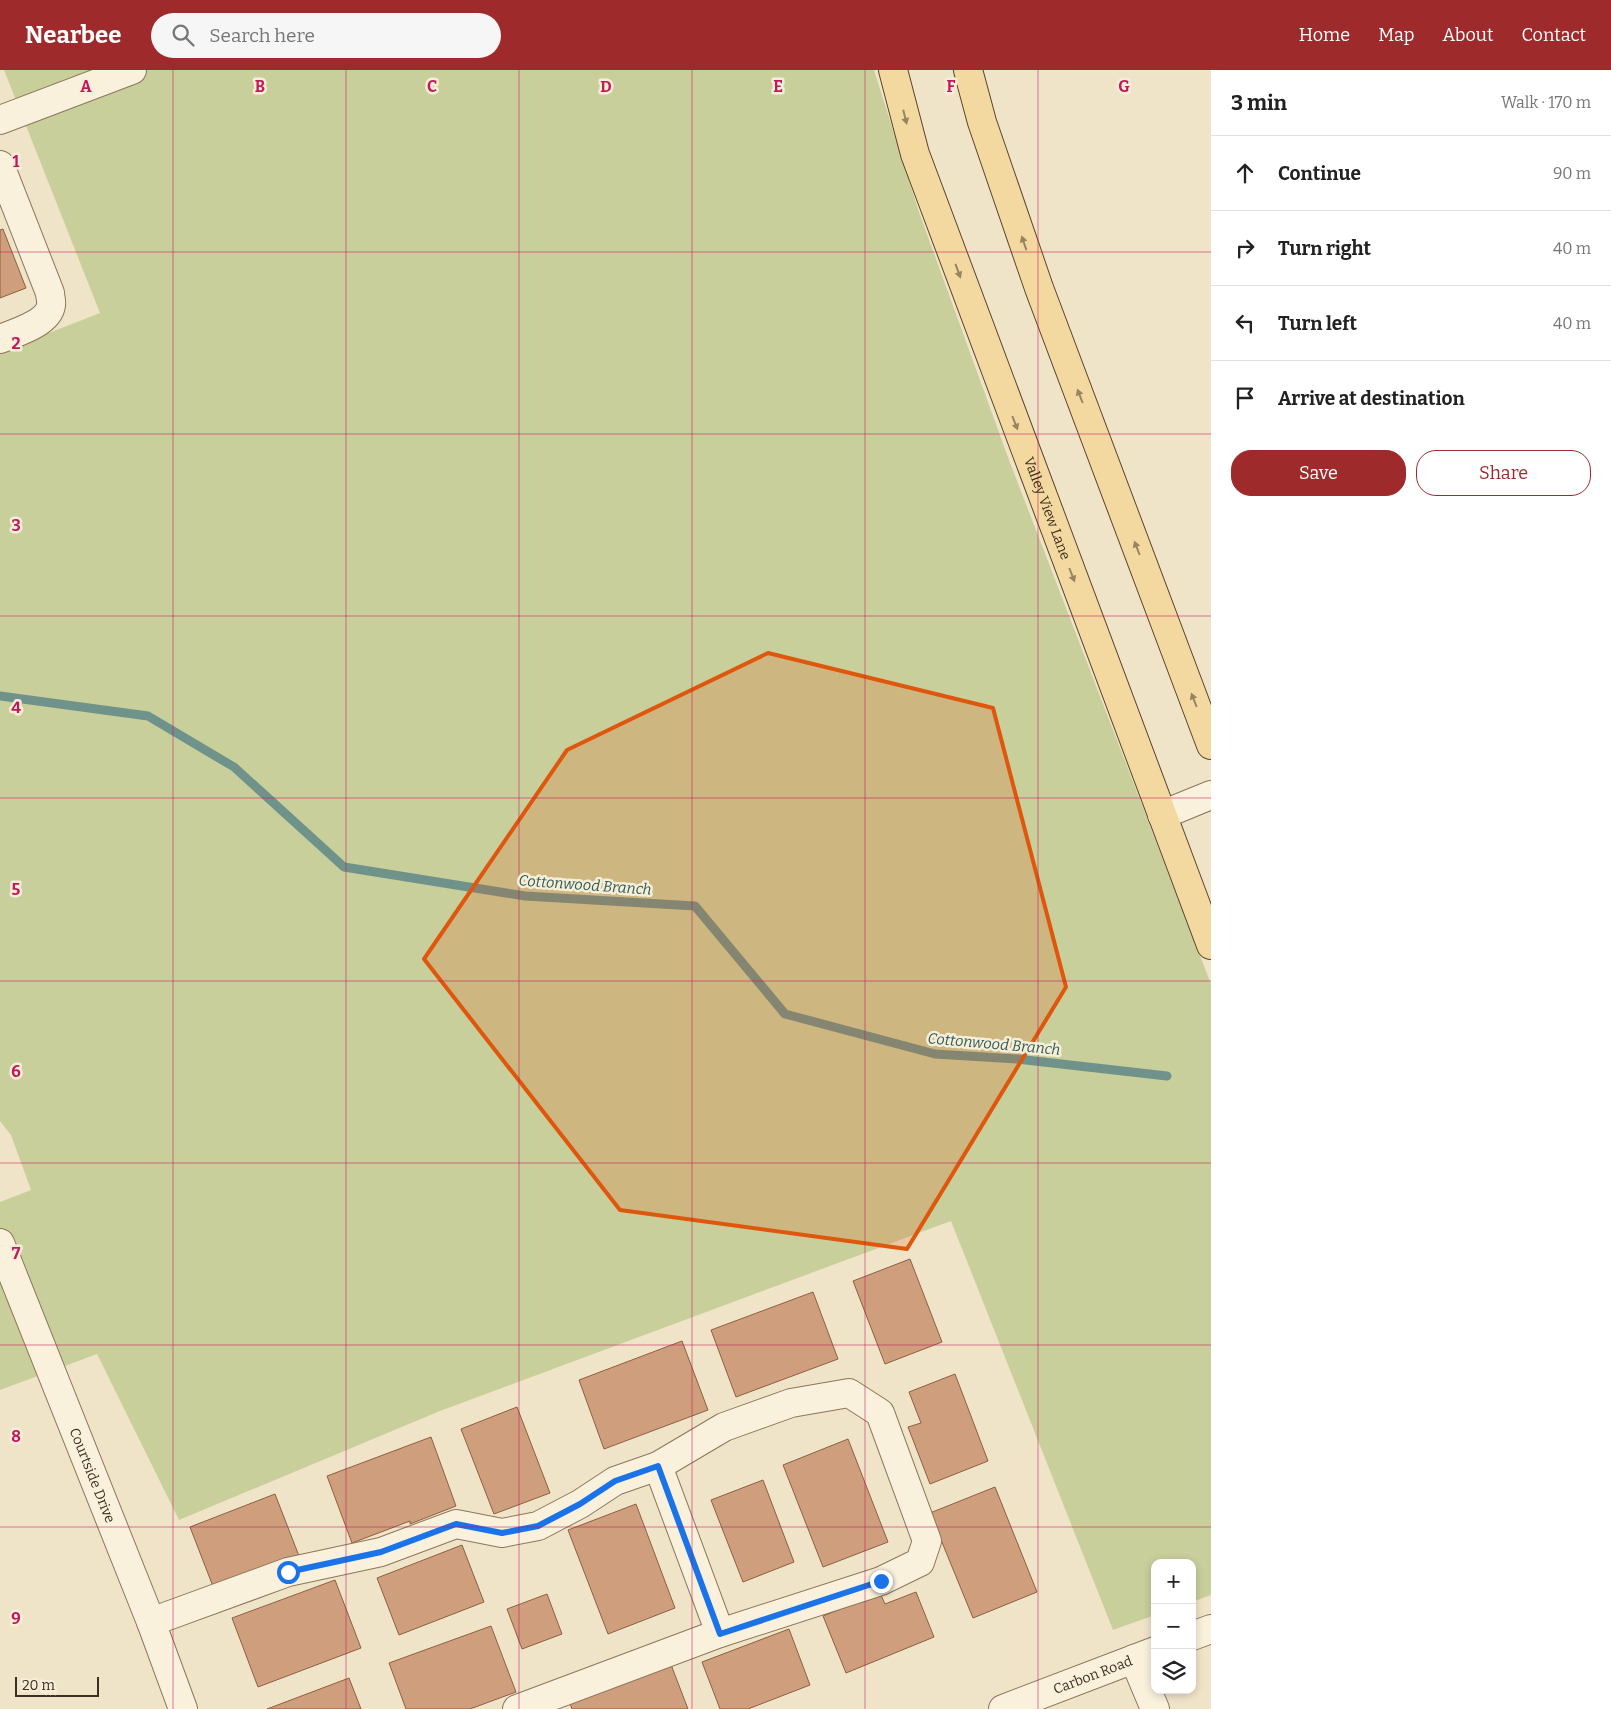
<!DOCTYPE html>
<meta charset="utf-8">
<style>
:root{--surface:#fff;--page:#f6f6f6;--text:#222;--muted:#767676;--line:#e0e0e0;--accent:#9e2a2b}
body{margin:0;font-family:Bitter,serif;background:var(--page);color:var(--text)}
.controls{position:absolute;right:15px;bottom:15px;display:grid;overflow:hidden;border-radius:10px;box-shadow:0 2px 8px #0003}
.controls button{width:45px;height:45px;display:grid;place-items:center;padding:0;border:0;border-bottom:1px solid var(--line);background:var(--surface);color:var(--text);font:25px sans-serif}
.scale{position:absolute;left:15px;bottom:12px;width:84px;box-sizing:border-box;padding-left:5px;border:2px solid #3d2e20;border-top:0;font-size:14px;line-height:18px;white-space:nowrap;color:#3d2e20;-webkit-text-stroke:4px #f7eed8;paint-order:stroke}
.stop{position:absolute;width:15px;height:15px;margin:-11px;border:4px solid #1a73e8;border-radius:50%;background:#fff}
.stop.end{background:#1a73e8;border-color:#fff;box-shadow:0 1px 5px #0008}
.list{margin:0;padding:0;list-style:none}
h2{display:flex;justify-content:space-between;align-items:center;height:65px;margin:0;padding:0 20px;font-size:21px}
h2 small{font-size:16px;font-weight:400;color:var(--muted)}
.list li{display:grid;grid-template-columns:32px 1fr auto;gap:15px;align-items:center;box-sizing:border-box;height:75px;padding:0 20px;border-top:1px solid var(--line)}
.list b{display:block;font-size:19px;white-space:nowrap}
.list em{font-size:16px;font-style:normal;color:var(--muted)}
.actions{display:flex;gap:10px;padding:15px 20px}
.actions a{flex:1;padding:11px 0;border:1px solid var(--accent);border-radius:20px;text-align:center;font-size:18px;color:var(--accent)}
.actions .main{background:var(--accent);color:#fff}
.icon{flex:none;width:28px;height:28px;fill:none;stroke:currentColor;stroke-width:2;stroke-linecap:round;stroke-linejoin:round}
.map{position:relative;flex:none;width:1211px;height:1639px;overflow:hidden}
header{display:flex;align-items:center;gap:30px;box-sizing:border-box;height:70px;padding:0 25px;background:var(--accent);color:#fff}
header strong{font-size:24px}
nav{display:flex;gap:28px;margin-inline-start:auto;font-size:18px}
.search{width:350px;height:45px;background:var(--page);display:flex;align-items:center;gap:12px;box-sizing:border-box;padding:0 18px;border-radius:28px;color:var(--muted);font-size:19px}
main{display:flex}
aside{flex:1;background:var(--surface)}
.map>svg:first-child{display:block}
.green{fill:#c9cf9b}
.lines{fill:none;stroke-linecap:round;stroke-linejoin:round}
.stream{stroke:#6f938a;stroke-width:9}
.building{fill:#cf9f7d;stroke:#8d5f41}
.minor-casing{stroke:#8d765c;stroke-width:30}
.major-casing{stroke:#5b4430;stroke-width:30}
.minor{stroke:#faf1dc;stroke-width:28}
.major{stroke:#f3d9a0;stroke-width:28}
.oneway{fill:#988460}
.route{stroke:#1a73e8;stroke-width:6}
.marked{fill:#df570d;fill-opacity:0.2;stroke:#df570d;stroke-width:4;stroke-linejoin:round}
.grid{fill:none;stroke:#c2185b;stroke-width:1;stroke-opacity:0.55}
.labels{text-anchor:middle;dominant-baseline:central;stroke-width:5;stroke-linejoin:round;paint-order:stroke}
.street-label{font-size:14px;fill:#3d2e20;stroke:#f7eed8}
.water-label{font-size:15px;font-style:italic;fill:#2f5d5a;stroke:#f7eed8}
.grid-label{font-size:16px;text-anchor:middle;font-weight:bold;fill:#c2185b;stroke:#f7eed8;stroke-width:5;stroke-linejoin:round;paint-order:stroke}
</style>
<header>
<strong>Nearbee</strong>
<div class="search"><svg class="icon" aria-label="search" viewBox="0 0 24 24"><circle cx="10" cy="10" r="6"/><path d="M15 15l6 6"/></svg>Search here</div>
<nav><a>Home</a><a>Map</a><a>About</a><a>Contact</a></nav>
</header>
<main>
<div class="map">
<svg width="1211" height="1639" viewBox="0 0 1211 1639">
<rect width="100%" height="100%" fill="#f0e4c8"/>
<path class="green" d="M4,0h870l45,142 90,248 202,524v611l-19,7v-39h-37v52l-42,15 -162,-409 -511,190 -261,109 -82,-166 -97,36v-188l31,-12 -20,-55 -11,-14v-769l100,-39z"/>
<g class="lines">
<path class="stream" d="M0,626l148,20 86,51 110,100 181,29 170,10 90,108 150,40 82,5 150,17"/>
</g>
<path class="building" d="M3,159l23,59 -26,10v-68z
M910,1189l32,83 -57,22 -32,-83z
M813,1222l25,67 -102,38 -25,-67z
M682,1271l26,69 -104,39 -25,-69z
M955,1304l33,87 -58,23 -22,-57 13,-4 -12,-31z
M517,1337l33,86 -56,21 -33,-85z
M431,1367l25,69 -46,18v-3l-58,22 -25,-67z
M848,1369l40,103 -65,25 -40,-102z
M763,1410l31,82 -51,20 -32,-82z
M995,1417l42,105 -64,26 -43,-105z
M275,1424l24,62 -85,33 -24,-62z
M636,1434l39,104 -67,26 -40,-104z
M462,1475l22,57 -85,33 -22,-57z
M335,1510l26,68 -103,39 -26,-69z
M916,1522l18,45 -88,36 -23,-57 57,-23 5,11z
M547,1524l15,40 -40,15 -15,-40z
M491,1556l25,66 -46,17h-64l-17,-46z
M789,1559l21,56 -62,24h-28l-18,-47z
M670,1592l18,47h-116l-3,-8z
M349,1608l12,31h-94z"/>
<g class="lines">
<g class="minor-casing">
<g id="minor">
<path d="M0,50l132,-50"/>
<path d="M0,95l50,128c0,4 2,9 1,12 -2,18 -36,28 -51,34"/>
<path d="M1162,745l49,-20"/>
<path id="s1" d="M0,1173l151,379 32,87"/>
<path d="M658,1396l62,167"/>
<path d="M151,1552l137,-50 93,-20 75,-28 46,9 36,-7 42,-22 35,-23 43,-15 66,-39 67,-24 58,-10 31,20 47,128 -7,21 -39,19 -161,52 -203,76"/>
<path d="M1192,1566l19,-7"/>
<path d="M1134,1589l21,50"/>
<path id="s2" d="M1003,1639l152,-58"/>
</g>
</g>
<g class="major-casing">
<g id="major">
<path id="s3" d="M893,0l22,84 296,791"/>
<path d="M968,0l14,52 57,166 172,457"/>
</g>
</g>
<use href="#minor" class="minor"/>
<use href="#major" class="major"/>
</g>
<defs><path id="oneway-solid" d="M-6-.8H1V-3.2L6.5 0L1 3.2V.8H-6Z" transform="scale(1.25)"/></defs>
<g class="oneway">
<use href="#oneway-solid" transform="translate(905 47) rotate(76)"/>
<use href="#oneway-solid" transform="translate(1024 173) rotate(-109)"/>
<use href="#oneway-solid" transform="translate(958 201) rotate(70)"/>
<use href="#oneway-solid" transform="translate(1080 326) rotate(-111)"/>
<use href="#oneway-solid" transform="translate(1015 353) rotate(69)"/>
<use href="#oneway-solid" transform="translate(1137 478) rotate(-111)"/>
<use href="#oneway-solid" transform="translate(1072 505) rotate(69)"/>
<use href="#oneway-solid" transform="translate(1194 630) rotate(-111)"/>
</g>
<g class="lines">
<path class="route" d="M288,1502l93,-20 75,-28 46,9 36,-7 42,-22 35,-23 43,-15 62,168 161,-53"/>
</g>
<path class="marked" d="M768,583l225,55 73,279 -159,262 -287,-39 -196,-251 143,-209z"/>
<path class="grid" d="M173,0v1639M346,0v1639M519,0v1639M692,0v1639M865,0v1639M1038,0v1639M0,182h1211M0,364h1211M0,546h1211M0,728h1211M0,911h1211M0,1093h1211M0,1275h1211M0,1457h1211"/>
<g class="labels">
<g class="street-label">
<text stroke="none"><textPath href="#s3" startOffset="465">Valley View Lane</textPath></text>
<text stroke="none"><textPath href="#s1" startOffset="250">Courtside Drive</textPath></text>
<text stroke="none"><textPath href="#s2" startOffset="96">Carbon Road</textPath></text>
</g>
<g class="water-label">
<text transform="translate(585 815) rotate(4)">Cottonwood Branch</text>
<text transform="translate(994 974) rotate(5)">Cottonwood Branch</text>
</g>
</g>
<g class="grid-label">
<text x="86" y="22">A</text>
<text x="260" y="22">B</text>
<text x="432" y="22">C</text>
<text x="606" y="22">D</text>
<text x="778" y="22">E</text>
<text x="951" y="22">F</text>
<text x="1124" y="22">G</text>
<text x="16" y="97">1</text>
<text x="16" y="279">2</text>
<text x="16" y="461">3</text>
<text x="16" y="643">4</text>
<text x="16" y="825">5</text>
<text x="16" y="1007">6</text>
<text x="16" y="1189">7</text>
<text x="16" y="1372">8</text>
<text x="16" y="1554">9</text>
</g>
</svg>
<div class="controls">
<button>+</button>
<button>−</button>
<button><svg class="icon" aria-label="layers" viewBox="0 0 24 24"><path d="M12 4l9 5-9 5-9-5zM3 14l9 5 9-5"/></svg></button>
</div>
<div class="scale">20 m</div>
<div class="stop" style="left:288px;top:1502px"></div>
<div class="stop end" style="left:881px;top:1511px"></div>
</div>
<aside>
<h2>3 min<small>Walk · 170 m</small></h2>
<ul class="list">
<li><svg class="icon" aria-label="ahead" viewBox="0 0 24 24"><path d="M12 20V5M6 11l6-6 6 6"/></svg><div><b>Continue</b></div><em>90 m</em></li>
<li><svg class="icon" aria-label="right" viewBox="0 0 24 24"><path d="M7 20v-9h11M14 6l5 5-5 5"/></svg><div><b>Turn right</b></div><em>40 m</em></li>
<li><svg class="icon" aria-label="left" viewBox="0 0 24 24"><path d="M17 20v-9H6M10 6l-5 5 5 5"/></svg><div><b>Turn left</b></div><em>40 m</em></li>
<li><svg class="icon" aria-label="arrive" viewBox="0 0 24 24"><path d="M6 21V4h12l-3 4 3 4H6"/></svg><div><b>Arrive at destination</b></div></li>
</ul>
<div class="actions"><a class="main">Save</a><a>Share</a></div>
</aside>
</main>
